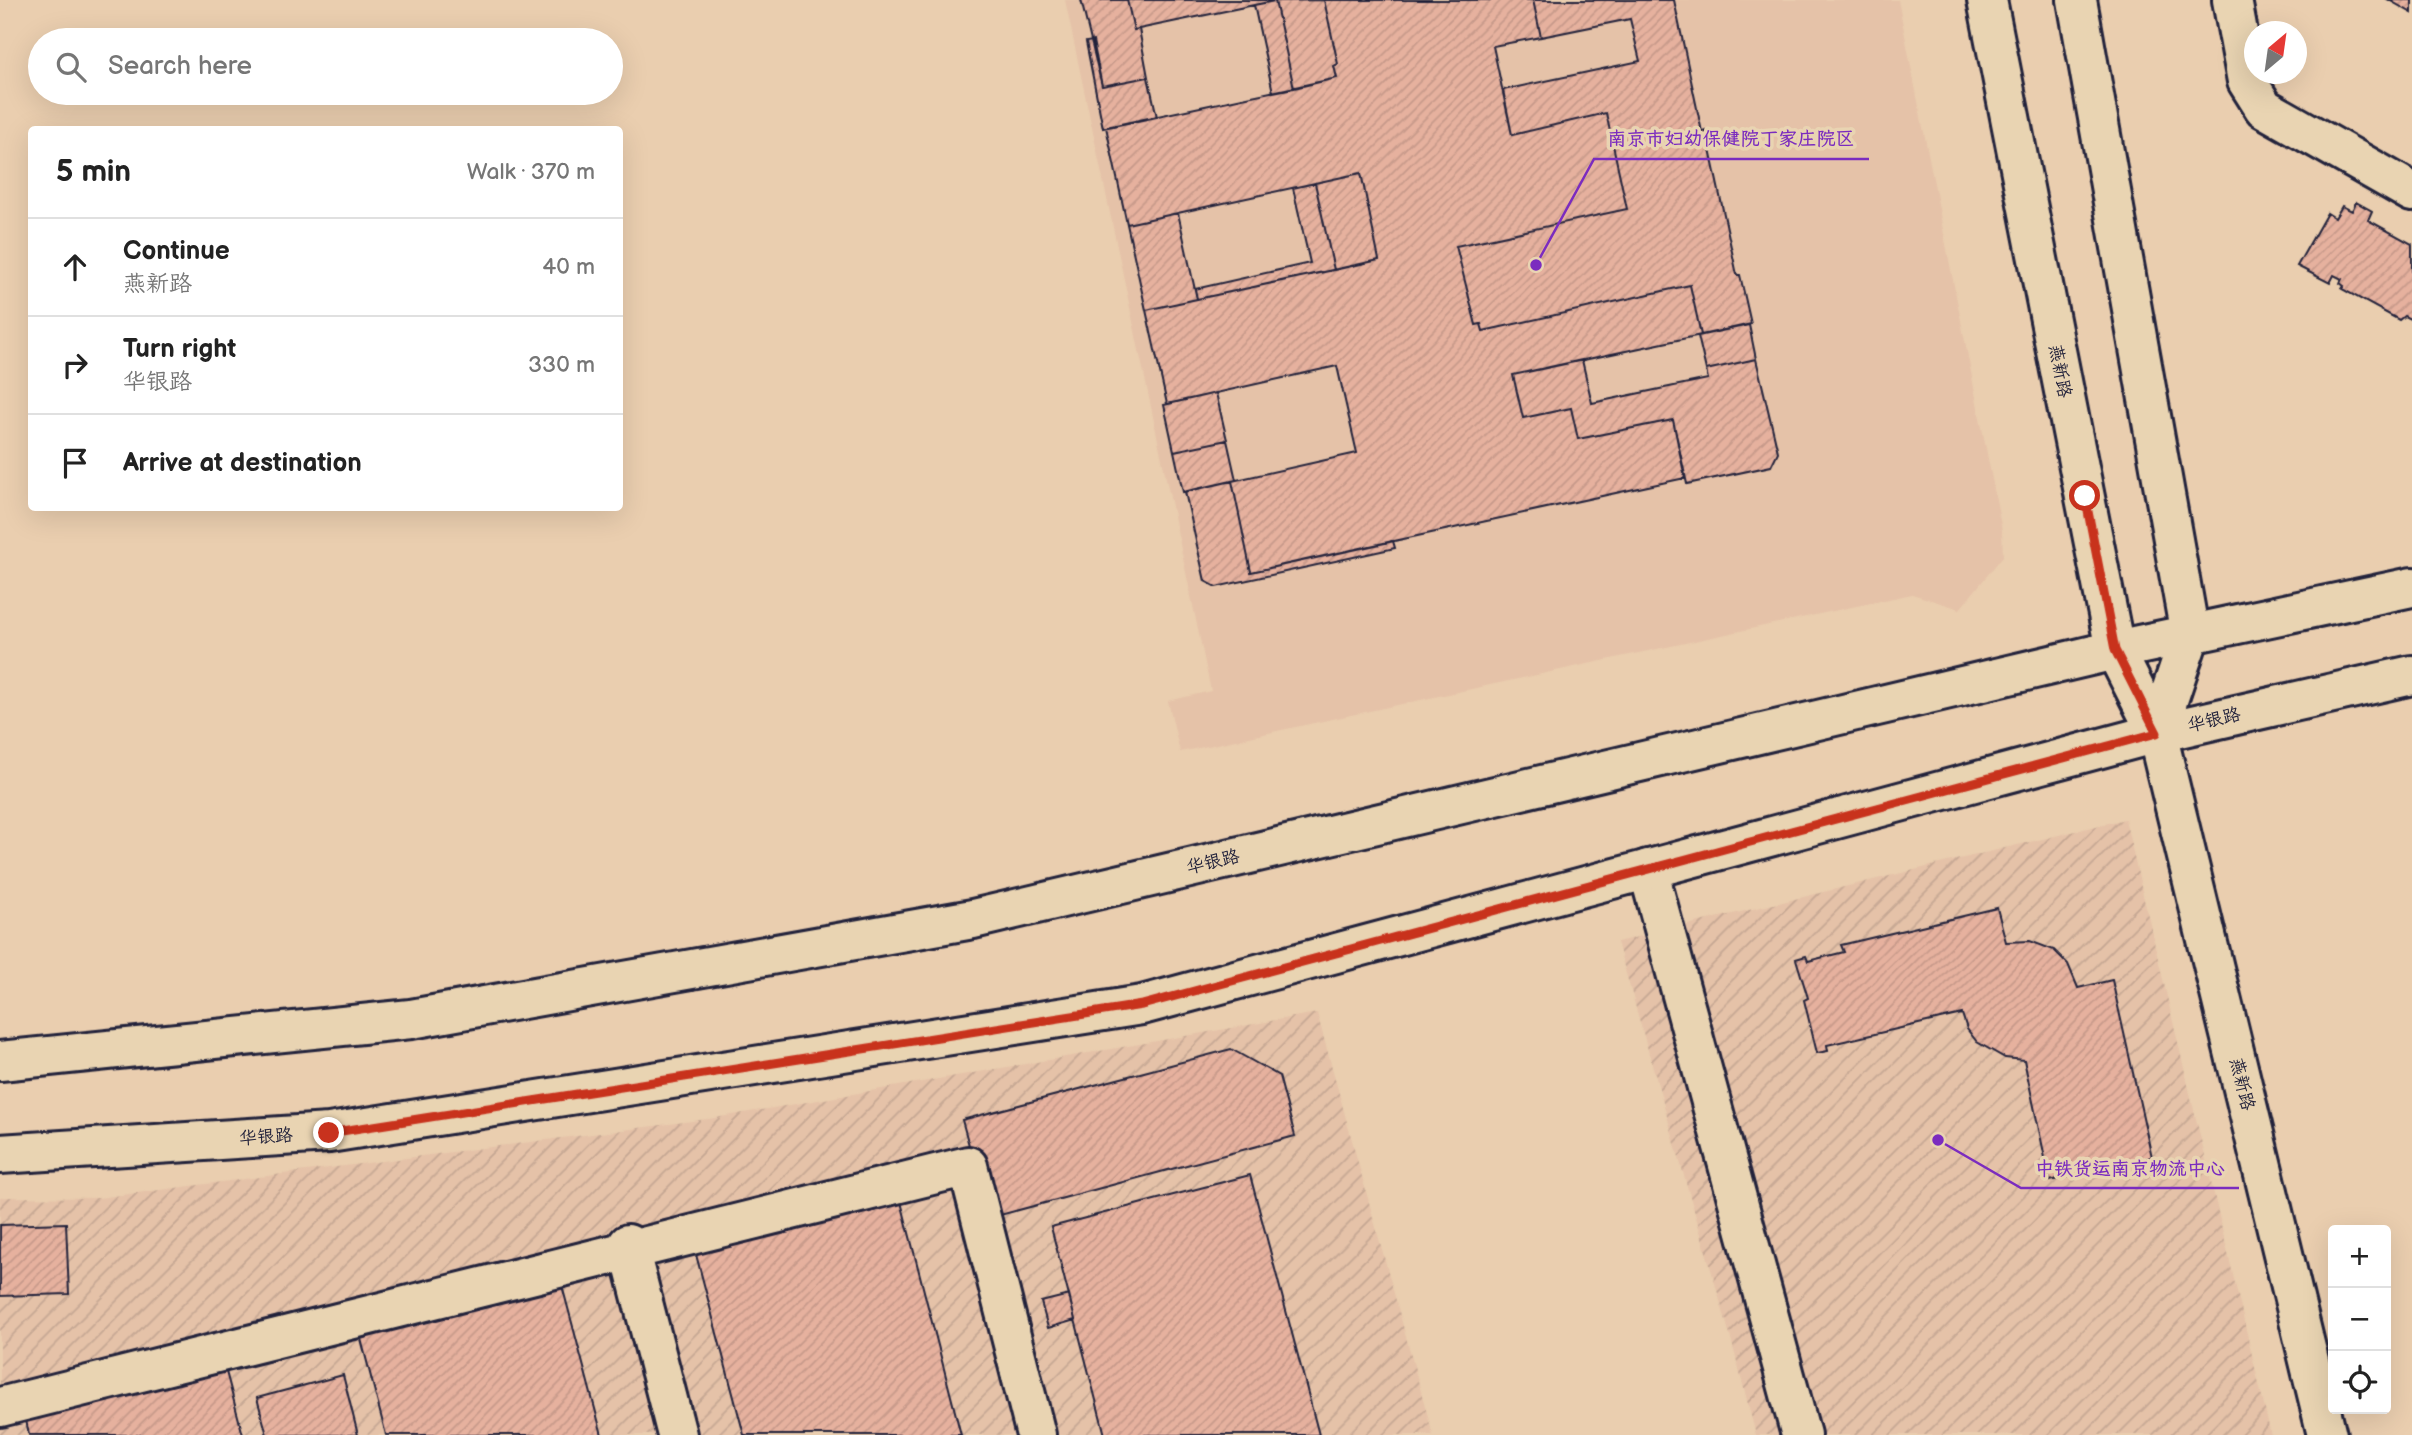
<!DOCTYPE html>
<meta charset="utf-8">
<style>
:root{--surface:#fff;--page:#f6f6f6;--text:#222;--muted:#767676;--line:#e0e0e0}
body{margin:0;font-family:"Balsamiq Sans","LXGW WenKai TC",sans-serif;background:var(--page);color:var(--text)}
.controls{position:absolute;right:21px;bottom:21px;display:grid;overflow:hidden;border-radius:7px;box-shadow:0 7px 28px #0002}
.controls button{width:63px;height:63px;display:grid;place-items:center;padding:0;border:0;border-bottom:2px solid var(--line);background:var(--surface);color:var(--text);font:35px sans-serif}
.compass{position:absolute;left:2244px;top:21px;width:63px;height:63px;border-radius:50%;background:var(--surface);box-shadow:0 7px 28px #0002;rotate:29deg}
.stop{position:absolute;width:21px;height:21px;margin:-16px;border:5px solid #c8321e;border-radius:50%;background:#fff}
.stop.end{background:#c8321e;border-color:#fff;box-shadow:0 2px 7px #0008}
.list{margin:0;padding:0;list-style:none}
h2{display:flex;justify-content:space-between;align-items:center;height:91px;margin:0;padding:0 28px;font-size:30px}
h2 small{font-size:23px;font-weight:400;color:var(--muted)}
.list li{display:grid;grid-template-columns:46px 1fr auto;gap:21px;align-items:center;box-sizing:border-box;height:98px;padding:0 28px;border-top:2px solid var(--line)}
.list b{display:block;font-size:26px;white-space:nowrap}
.list p{margin:0;font-size:23px;white-space:nowrap;color:var(--muted)}
.list em{font-size:23px;font-style:normal;color:var(--muted)}
.icon{flex:none;width:38px;height:38px;fill:none;stroke:currentColor;stroke-width:2;stroke-linecap:round;stroke-linejoin:round}
.map{position:relative;flex:none;width:2412px;height:1435px;overflow:hidden}
.search{position:absolute;background:var(--surface);box-shadow:0 7px 28px #0002;left:28px;top:28px;width:595px;height:77px;display:flex;align-items:center;gap:18px;box-sizing:border-box;padding:0 24px;border-radius:38px;color:var(--muted);font-size:26px}
.panel{position:absolute;background:var(--surface);box-shadow:0 7px 28px #0002;left:28px;top:126px;width:595px;height:385px;border-radius:7px}
.map>svg:first-child{display:block}
.built{fill:#e5c2a8}
.industrial{fill:url(#industrial-furrows)}
.building{fill:url(#building-hatch);stroke:#22223b;stroke-width:2}
.lines{fill:none;stroke-linecap:round;stroke-linejoin:round}
.minor-casing{stroke:#22223b;stroke-width:44}
.major-casing{stroke:#22223b;stroke-width:44}
.minor{stroke:#e9d4b2;stroke-width:38}
.major{stroke:#e9d4b2;stroke-width:38}
.route{stroke:#c8321e;stroke-width:9}
.labels{text-anchor:middle;dominant-baseline:central;stroke-width:7;stroke-linejoin:round;paint-order:stroke}
.street-label{font-size:18px;fill:#22223b;stroke:#e9d4b2}
.leader{fill:none;stroke:#7b2cbf;stroke-width:2.5}
.callout-dot{fill:#7b2cbf;stroke:#e9d4b2;stroke-width:2.5}
.callout-label{font-size:19px;text-anchor:middle;font-weight:bold;fill:#7b2cbf;stroke:#e9d4b2;stroke-width:7;stroke-linejoin:round;paint-order:stroke}
</style>
<div class="map">
<svg width="2412" height="1435" viewBox="0 0 2412 1435">
<defs>
<pattern id="industrial-furrows" width="10" height="10" patternUnits="userSpaceOnUse" patternTransform="scale(1.75)"><rect width="10" height="10" fill="#e5c2a8"/><path d="M-1 1l2-2M0 10L10 0M9 11l2-2" fill="none" stroke="#c4a692"/></pattern>
<pattern id="building-hatch" width="6" height="6" patternUnits="userSpaceOnUse" patternTransform="scale(1.75)"><rect width="6" height="6" fill="#e6b19e"/><path d="M-1 1l2-2M0 6l6-6M5 7l2-2" fill="none" stroke="#c59889"/></pattern>
</defs>
<rect width="100%" height="100%" fill="#eaceaf"/>
<filter id="ink" filterUnits="userSpaceOnUse"><feTurbulence type="fractalNoise" baseFrequency=".0143" numOctaves="2"/><feDisplacementMap in="SourceGraphic" scale="14" xChannelSelector="R" yChannelSelector="G"/><feConvolveMatrix kernelMatrix="1 2 1 2 8 2 1 2 1" color-interpolation-filters="sRGB"/></filter>
<g filter="url(#ink)">
<path class="built" d="M1065,0h833l104,530 1,26 -43,53 -48,-15 -732,158 -12,-51 43,-10z"/>
<path class="industrial" d="M2125,819l146,616h-515l-25,-96 -114,-397z
M1317,1013l116,422h-1433v-238l98,1 617,-80z"/>
<path class="building" d="M1081,0h46l7,30 5,-1 9,48 -46,9z
M1127,0h151l-144,30z
M1324,0l14,64 -4,2 3,12 -43,10 -19,-87z
M1324,0h209l8,37 -48,9 19,89 94,-22 21,96 -171,37 20,79 5,-1 2,7 207,-46 11,50 -188,40 10,43 48,-10 7,31 95,-19 12,58 -434,94 -19,-91 125,-28 -20,-87 -170,38 -21,-94 233,-50 -18,-87 -234,51 -21,-97 231,-49 -3,-12 4,-2z
M1533,0h141l28,132 4,-1 31,144h3l11,49 -50,11 -11,-50 -207,46 -2,-7 -5,1 -20,-79 171,-37 -21,-96 -94,22 -9,-45 137,-29 -10,-42 -89,18z
M2389,0h23v13z
M1275,1l19,87 -21,4 -19,-87z
M1093,41l9,45 46,-9 9,40 -54,11 -17,-86z
M1361,173l18,87 -45,10 -19,-87z
M1315,183l19,87 -137,29 -2,-10 115,-26 -17,-75z
M2356,202l16,9 -4,9 44,24v76l-8,-4 -5,4 -57,-31 2,-3 -4,-3 2,-4 -8,-4 -4,8 -33,-17 30,-53 8,5 7,-12 10,5z
M1178,213l19,86 -51,11 -19,-86z
M1749,325l7,34 -50,11 -8,-34z
M1756,359l22,93 -7,14 -84,18 -14,-64 -95,19 -7,-31 -48,10 -10,-43 69,-15 10,43 116,-24 -2,-9z
M1216,393l11,47 -53,11 -10,-46z
M1227,440l9,40 -53,12 -9,-41z
M1232,481l19,91 142,-31 2,7 -179,39 -11,-6 -20,-89z
M1997,908l9,34 24,-1 24,9 14,14 10,24 34,-8 40,177 -102,24 -26,-121 -19,-2 -28,-16 -10,-13 -5,-15 -135,31 1,6 -11,2 -13,-53 4,-2 -12,-39 10,-3 2,5 36,-9 -3,-7z
M1231,1049l48,27 16,60 -306,82 -27,-98z
M1250,1175l69,260h-214l-54,-208z
M899,1194l62,241h-217l-50,-188z
M66,1223l3,71 -69,2v-71z
M561,1282l41,153h-216l-26,-100z
M1069,1295l6,25 -27,8 -7,-26z
M225,1368l18,67h-214l-3,-15z
M343,1375l15,60h-91l-10,-37z"/>
<g class="lines">
<g class="minor-casing">
<path id="minor" d="M1987,0l128,650 42,83 170,702
M2077,0l113,635 -33,98
M2232,0l15,81 17,27 148,84
M1648,869l153,566
M628,1244l49,191
M0,1407l968,-241 68,269"/>
</g>
<g class="major-casing">
<path id="major" d="M0,1061l411,-42 562,-100 1142,-269 297,-63
M0,1154l329,-21 813,-128 1015,-272 255,-58"/>
</g>
<use href="#minor" class="minor"/>
<use href="#major" class="major"/>
</g>
</g>
<g class="lines" filter="url(#ink)">
<path class="route" d="M329,1133l813,-128 1015,-272 -42,-83 -30,-154"/>
</g>
<g class="labels">
<g class="street-label">
<text transform="translate(2060 371) rotate(79)">燕新路</text>
<text transform="translate(2214 720) rotate(-13)">华银路</text>
<text transform="translate(1213 862) rotate(-13)">华银路</text>
<text transform="translate(2242 1084) rotate(76)">燕新路</text>
<text transform="translate(266 1137) rotate(-4)">华银路</text>
</g>
</g>
<path class="leader" d="M1536 265L1594 159H1869M1938 1140L2021 1188H2239"/>
<g class="callout-dot">
<circle cx="1536" cy="265" r="7"/>
<circle cx="1938" cy="1140" r="7"/>
</g>
<g class="callout-label">
<text x="1731" y="145">南京市妇幼保健院丁家庄院区</text>
<text x="2130" y="1175">中铁货运南京物流中心</text>
</g>
</svg>
<div class="controls">
<button>+</button>
<button>−</button>
<button><svg class="icon" aria-label="locate" viewBox="0 0 24 24"><circle cx="12" cy="12" r="6"/><path d="M12 2v4M12 18v4M2 12h4M18 12h4"/></svg></button>
</div>
<svg class="compass" viewBox="-18 -18 36 36"><path d="M0-13l5 13h-10z" fill="#e53935"/><path d="M0 13l5-13h-10z" fill="#767676"/></svg>
<div class="stop" style="left:2085px;top:496px"></div>
<div class="stop end" style="left:329px;top:1133px"></div>
<div class="search"><svg class="icon" aria-label="search" viewBox="0 0 24 24"><circle cx="10" cy="10" r="6"/><path d="M15 15l6 6"/></svg>Search here</div>
<section class="panel">
<h2>5 min<small>Walk · 370 m</small></h2>
<ul class="list">
<li><svg class="icon" aria-label="ahead" viewBox="0 0 24 24"><path d="M12 20V5M6 11l6-6 6 6"/></svg><div><b>Continue</b><p>燕新路</p></div><em>40 m</em></li>
<li><svg class="icon" aria-label="right" viewBox="0 0 24 24"><path d="M7 20v-9h11M14 6l5 5-5 5"/></svg><div><b>Turn right</b><p>华银路</p></div><em>330 m</em></li>
<li><svg class="icon" aria-label="arrive" viewBox="0 0 24 24"><path d="M6 21V4h12l-3 4 3 4H6"/></svg><div><b>Arrive at destination</b></div></li>
</ul>
</section>
</div>
